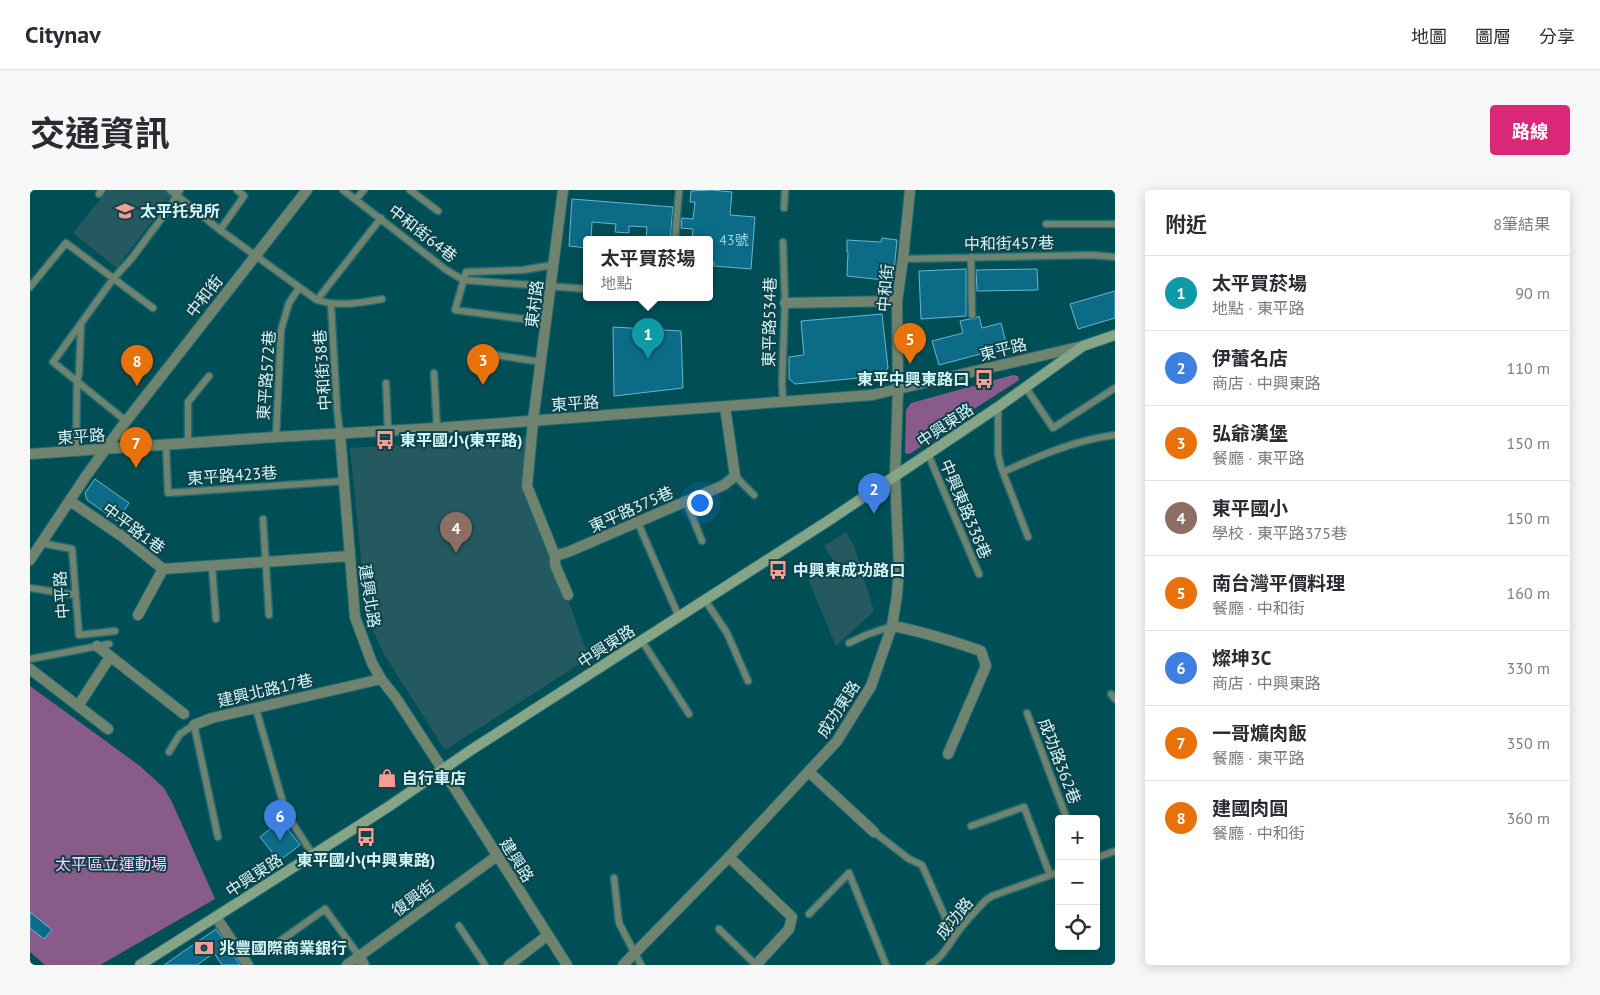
<!DOCTYPE html>
<html lang="zh-TW">
<meta charset="utf-8">
<style>
:root{--surface:#fff;--page:#f7f7f7;--text:#2b2b33;--muted:#7c7c81;--line:#e1e1e2;--accent:#db2777}
body{margin:0;font-family:"PT Sans","Noto Sans TC",sans-serif;background:var(--page);color:var(--text)}
.controls{position:absolute;right:15px;bottom:15px;display:grid;overflow:hidden;border-radius:5px;box-shadow:0 2px 12px #0003}
.controls button{width:45px;height:45px;display:grid;place-items:center;padding:0;border:0;border-bottom:1px solid var(--line);background:var(--surface);color:var(--text);font:25px sans-serif}
.you{position:absolute;left:669px;top:312px;width:18px;height:18px;margin:-12px;border:4px solid #fff;border-radius:50%;background:#1a73e8;box-shadow:0 0 0 8px #1a73e833}
.badge{display:grid;place-items:center;width:32px;height:32px;border-radius:50%;background:var(--accent);color:#fff;font-size:16px;font-weight:700}
.pin{position:absolute;translate:-50% -41px;filter:drop-shadow(0 1px 2px #0008)}
.pin::after{content:'';position:absolute;top:26px;width:18px;height:15px;background:inherit;clip-path:polygon(0 0,100% 0,50% 100%)}
.popup{position:absolute;left:553px;top:46px;width:130px;height:65px;box-sizing:border-box;display:grid;place-content:center;border-radius:5px;background:var(--surface);filter:drop-shadow(0 1px 4px #0005);font-size:16px;white-space:nowrap;color:var(--muted)}
.popup b{font-size:19px;color:var(--text)}
.popup::after{content:'';position:absolute;left:50%;top:100%;margin-left:-10px;border:10px solid transparent;border-top-color:var(--surface)}
.list{margin:0;padding:0;list-style:none}
h2{display:flex;justify-content:space-between;align-items:center;height:65px;margin:0;padding:0 20px;font-size:21px}
h2 small{font-size:16px;font-weight:400;color:var(--muted)}
.list li{display:grid;grid-template-columns:32px 1fr auto;gap:15px;align-items:center;box-sizing:border-box;height:75px;padding:0 20px;border-top:1px solid var(--line)}
.list b{display:block;font-size:19px;white-space:nowrap}
.list p{margin:0;font-size:16px;white-space:nowrap;color:var(--muted)}
.list em{font-size:16px;font-style:normal;color:var(--muted)}
.icon{flex:none;width:28px;height:28px;fill:none;stroke:currentColor;stroke-width:2;stroke-linecap:round;stroke-linejoin:round}
.map{position:relative;flex:none;width:1085px;height:775px;overflow:hidden;border-radius:5px}
header{display:flex;align-items:center;gap:30px;box-sizing:border-box;height:70px;padding:0 25px;background:var(--surface);border-bottom:1px solid var(--line)}
header strong{font-size:24px}
nav{display:flex;gap:28px;margin-inline-start:auto;font-size:18px}
.intro{display:flex;align-items:center;justify-content:space-between;box-sizing:border-box;height:120px;padding:0 30px}
h1{margin:0;font-size:35px}
.button{padding:12px 22px;border-radius:5px;background:var(--accent);color:#fff;font-size:18px;font-weight:700}
main{display:flex;gap:30px;padding:0 30px}
aside{flex:1;background:var(--surface);border-radius:5px;box-shadow:0 2px 12px #0003}
.map>svg:first-child{display:block}
.built{fill:#245a5f}
.green{fill:#885b8b}
.building{fill:#0c6c88;stroke:#6bb5d2}
.lines{fill:none;stroke-linecap:round;stroke-linejoin:round}
.service-casing{stroke:#256d74;stroke-width:9}
.minor-casing{stroke:#256d74;stroke-width:12}
.tertiary-casing{stroke:#256d74;stroke-width:12}
.secondary-casing{stroke:#256d74;stroke-width:12}
.service{stroke:#70836f;stroke-width:6}
.minor{stroke:#70836f;stroke-width:10}
.tertiary{stroke:#70836f;stroke-width:10}
.secondary{stroke:#86a586;stroke-width:10}
.labels{text-anchor:middle;dominant-baseline:central;stroke-width:4;stroke-linejoin:round;paint-order:stroke}
.number-label{font-size:14px;fill:#9ed5df}
.poi-label{font-size:16px;font-weight:bold;fill:#cff8fc;stroke:#124247;text-anchor:start}
.street-label{font-size:16px;fill:#cff8fc;stroke:#124247}
.park-label{font-size:16px;fill:#fccbfe;stroke:#124247}
</style>
<header>
<strong>Citynav</strong>
<nav><a>地圖</a><a>圖層</a><a>分享</a></nav>
</header>
<div class="intro"><h1>交通資訊</h1><a class="button">路線</a></div>
<main>
<div class="map">
<svg width="1085" height="775" viewBox="0 0 1085 775">
<rect width="100%" height="100%" fill="#004f56"/>
<path class="built" d="M78,0h67l-58,78 -44,-35z
M502,246l-4,51 61,171 -144,92 -60,-94 -18,-37 -17,-171z
M816,342l8,14 20,65 -38,35 -28,-67 26,-18 -10,-15z"/>
<path class="green" d="M983,185l5,1 1,4 -84,54 -2,5 -22,14 -4,1 -2,-1 1,-43 5,-7z
M0,496l110,80 24,22 8,14 43,97 -115,66h-55l-15,-13z"/>
<path class="building" d="M681,0l21,2 -2,23 25,2 -4,52 -37,-3v-4l-5,-1v-21h-17l1,-11 -12,-1 1,-10 11,1 2,-17h-5l1,-11z
M542,9l101,8 -3,33h-24l1,-13 -18,-1v7l-14,-1 1,-8 -24,-2 -1,18h-4v8l-18,-2z
M852,48l15,2 -4,41 -46,-5 1,-24h-1v-12l34,2z
M936,79v47l-45,3 -2,-48z
M1007,79l1,21 -61,1 -1,-21z
M1085,101v27l-37,11 -8,-25z
M852,124l6,54 -7,8 -86,8 -6,-5v-22l15,-2 -3,-34z
M949,126l3,12 19,-5 6,24 -68,18 -7,-24 31,-8 -3,-12 9,-2h5z
M583,137l68,4 2,57 -69,8z
M65,289l34,24 -12,18 -30,-21 -2,-7z
M251,630l19,25 -21,16 -19,-24z
M0,722l22,18 -8,9 -14,-11z
M186,739l24,36h-18l-8,-12 -17,12h-33z"/>
<g class="lines">
<g class="service-casing">
<path id="service" d="M140,0l50,40 97,70c22,7 43,3 65,-1
M313,0l102,79 18,11 124,9
M380,0l28,21
M69,4l3,-4
M326,9l8,-9
M754,18l1,-18
M1016,34h69
M190,40l24,-34 -7,-6
M645,50l4,-50
M753,52l2,61 -3,80 1,19
M941,67l1,58
M873,69l190,-4 22,2
M0,97l36,-44 87,65
M287,110l64,-82
M301,115l6,104 3,25
M517,132l-92,-12 11,-38 57,-2 30,-5
M458,164l54,8
M404,183l3,55
M356,193l2,48
M996,198l27,40 62,-40
M968,217v47l3,13 27,70
M96,231l-73,-59 60,-83 19,-21 35,-47 13,-21
M246,247l5,-107 8,-27 10,-15
M158,253v-41l21,-26
M136,255l2,48 177,-12
M46,262l1,-71 2,-7 2,-50
M898,264l51,120
M973,282c36,-16 72,-32 112,-37
M705,286l19,19
M656,311l16,40
M233,329l6,96
M608,333l41,94
M11,353l31,6 7,86 36,-4
M182,376l4,53
M0,398l46,7
M675,410l22,33 21,48
M612,451l47,73
M819,453l17,-8 26,-9
M0,469l79,-15
M1081,504l4,5
M226,519l30,104 27,42
M997,523l40,106
M139,562l11,-18 14,-9 24,112
M941,636l53,-19 26,68
M844,642l35,27 13,6 28,63 5,6
M1066,668l19,-7
M584,688l5,45 22,42
M779,724l40,-41 37,92
M429,736l26,39
M689,739l37,36
M243,756l52,-37 34,47
M899,775c13,-7 18,-18 26,-29 8,-13 21,-25 31,-36l6,-4 67,-24"/>
</g>
<g class="minor-casing">
<path id="minor" d="M533,0l-30,231 -6,65 28,70v9l13,30
M755,113l112,-2
M310,244l15,183 17,46 9,16 15,19 47,72 124,195
M40,311l53,36 40,32 186,-13
M525,366l13,-4 156,-67 11,-9 -10,-69
M0,370l56,-84 34,-47 187,-239
M108,425l25,-46
M862,436c30,5 60,15 89,25l5,15 -38,88
M67,456l87,68
M0,479l78,60
M48,516l32,-49
M164,535l18,-7 169,-39
M779,582l65,60
M699,667l63,60 -3,12 -33,36
M186,727l32,48
M329,766l5,9
M317,775l150,-109
M479,775l39,-30
M593,775l106,-108 108,-116 34,-55 21,-60 5,-31 2,-29 -4,-90 3,-86 -1,-89 6,-42 7,-69"/>
</g>
<g class="tertiary-casing">
<path id="tertiary" d="M0,264l246,-17 161,-9 435,-33 211,-49"/>
</g>
<g class="secondary-casing">
<path id="secondary" d="M110,775l248,-158 83,-57 357,-229 170,-114 85,-61 32,-11"/>
</g>
<use href="#service" class="service"/>
<use href="#minor" class="minor"/>
<use href="#tertiary" class="tertiary"/>
<use href="#secondary" class="secondary"/>
</g>
<defs>
<g id="school-bare" transform="scale(1.5)"><path d="M0-5L7-2L0 1L-7-2ZM-4 1L0 2.5L4 1V4Q0 6-4 4Z" fill="#f59c95" stroke="#124247" stroke-width="2.5" paint-order="stroke"/></g>
<g id="bus-bare" transform="scale(1.5)"><path d="M-5-6H5V4H4V6H2V4H-2V6H-4V4H-5ZM-3.5-4V0h7V-4ZM-3.5 1.2v1.5H-2V1.2ZM2 1.2v1.5H3.5V1.2Z" fill="#f59c95" stroke="#124247" stroke-width="2.5" paint-order="stroke"/></g>
<g id="shop-bare" transform="scale(1.5)"><path d="M-5-2.5h2.3a2.7 3.5 0 0 1 5.4 0H5L5.5 6h-11ZM-1.5-2.5h3a1.5 2.3 0 0 0-3 0Z" fill="#f59c95" stroke="#124247" stroke-width="2.5" paint-order="stroke"/></g>
<g id="bank-bare" transform="scale(1.5)"><path d="M-6-4H6V4H-6ZM0-2.3a2.3 2.3 0 1 0 0 4.6a2.3 2.3 0 1 0 0-4.6Z" fill="#f59c95" stroke="#124247" stroke-width="2.5" paint-order="stroke"/></g>
</defs>
<g fill-rule="evenodd">
<use href="#school-bare" x="95" y="21"/>
<use href="#bus-bare" x="954" y="189"/>
<use href="#bus-bare" x="355" y="250"/>
<use href="#bus-bare" x="748" y="380"/>
<use href="#shop-bare" x="357" y="588"/>
<use href="#bus-bare" x="336" y="647"/>
<use href="#bank-bare" x="174" y="758"/>
</g>
<g class="labels">
<g class="number-label">
<text x="704" y="50">43號</text>
</g>
<g class="poi-label">
<text x="110" y="21">太平托兒所</text>
<text x="939" y="189" text-anchor="end">東平中興東路口</text>
<text x="370" y="250">東平國小(東平路)</text>
<text x="763" y="380">中興東成功路口</text>
<text x="372" y="588">自行車店</text>
<text x="336" y="670" text-anchor="middle">東平國小(中興東路)</text>
<text x="189" y="758">兆豐國際商業銀行</text>
</g>
<g class="street-label">
<text transform="translate(393 43) rotate(38)">中和街64巷</text>
<text transform="translate(979 53) rotate(-1)">中和街457巷</text>
<text transform="translate(855 98) rotate(-85)">中和街</text>
<text transform="translate(174 106) rotate(-52)">中和街</text>
<text transform="translate(504 114) rotate(-83)">東村路</text>
<text transform="translate(739 132) rotate(-89)">東平路534巷</text>
<text transform="translate(973 159) rotate(-14)">東平路</text>
<text transform="translate(292 180) rotate(-94)">中和街38巷</text>
<text transform="translate(236 185) rotate(-86)">東平路572巷</text>
<text transform="translate(545 213) rotate(-4)">東平路</text>
<text transform="translate(915 235) rotate(-34)">中興東路</text>
<text transform="translate(51 246) rotate(-4)">東平路</text>
<text transform="translate(202 285) rotate(-4)">東平路423巷</text>
<text transform="translate(601 319) rotate(-24)">東平路375巷</text>
<text transform="translate(936 319) rotate(67)">中興東路338巷</text>
<text transform="translate(104 338) rotate(37)">中平路1巷</text>
<text transform="translate(31 405) rotate(-94)">中平路</text>
<text transform="translate(340 406) rotate(81)">建興北路</text>
<text transform="translate(576 456) rotate(-33)">中興東路</text>
<text transform="translate(235 500) rotate(-13)">建興北路17巷</text>
<text transform="translate(808 519) rotate(-57)">成功東路</text>
<text transform="translate(1030 571) rotate(69)">成功路362巷</text>
<text transform="translate(487 670) rotate(58)">建興路</text>
<text transform="translate(224 685) rotate(-33)">中興東路</text>
<text transform="translate(383 708) rotate(-36)">復興街</text>
<text transform="translate(924 728) rotate(-51)">成功路</text>
</g>
<g class="park-label">
<text x="81" y="674">太平區立運動場</text>
</g>
</g>
</svg>
<div class="controls">
<button>+</button>
<button>−</button>
<button><svg class="icon" aria-label="locate" viewBox="0 0 24 24"><circle cx="12" cy="12" r="6"/><path d="M12 2v4M12 18v4M2 12h4M18 12h4"/></svg></button>
</div>
<div class="you"></div>
<div class="pin badge" style="left:618px;top:169px;background:#0f9aa8">1</div>
<div class="popup"><b>太平買菸場</b>地點</div>
<div class="pin badge" style="left:844px;top:324px;background:#3f7fe0">2</div>
<div class="pin badge" style="left:453px;top:195px;background:#e8710a">3</div>
<div class="pin badge" style="left:426px;top:363px;background:#8d6e63">4</div>
<div class="pin badge" style="left:880px;top:174px;background:#e8710a">5</div>
<div class="pin badge" style="left:250px;top:651px;background:#3f7fe0">6</div>
<div class="pin badge" style="left:106px;top:278px;background:#e8710a">7</div>
<div class="pin badge" style="left:107px;top:196px;background:#e8710a">8</div>
</div>
<aside>
<h2>附近<small>8筆結果</small></h2>
<ul class="list">
<li><span class="badge" style="background:#0f9aa8">1</span><div><b>太平買菸場</b><p>地點 · 東平路</p></div><em>90 m</em></li>
<li><span class="badge" style="background:#3f7fe0">2</span><div><b>伊蕾名店</b><p>商店 · 中興東路</p></div><em>110 m</em></li>
<li><span class="badge" style="background:#e8710a">3</span><div><b>弘爺漢堡</b><p>餐廳 · 東平路</p></div><em>150 m</em></li>
<li><span class="badge" style="background:#8d6e63">4</span><div><b>東平國小</b><p>學校 · 東平路375巷</p></div><em>150 m</em></li>
<li><span class="badge" style="background:#e8710a">5</span><div><b>南台灣平價料理</b><p>餐廳 · 中和街</p></div><em>160 m</em></li>
<li><span class="badge" style="background:#3f7fe0">6</span><div><b>燦坤3C</b><p>商店 · 中興東路</p></div><em>330 m</em></li>
<li><span class="badge" style="background:#e8710a">7</span><div><b>一哥爌肉飯</b><p>餐廳 · 東平路</p></div><em>350 m</em></li>
<li><span class="badge" style="background:#e8710a">8</span><div><b>建國肉圓</b><p>餐廳 · 中和街</p></div><em>360 m</em></li>
</ul>
</aside>
</main>
